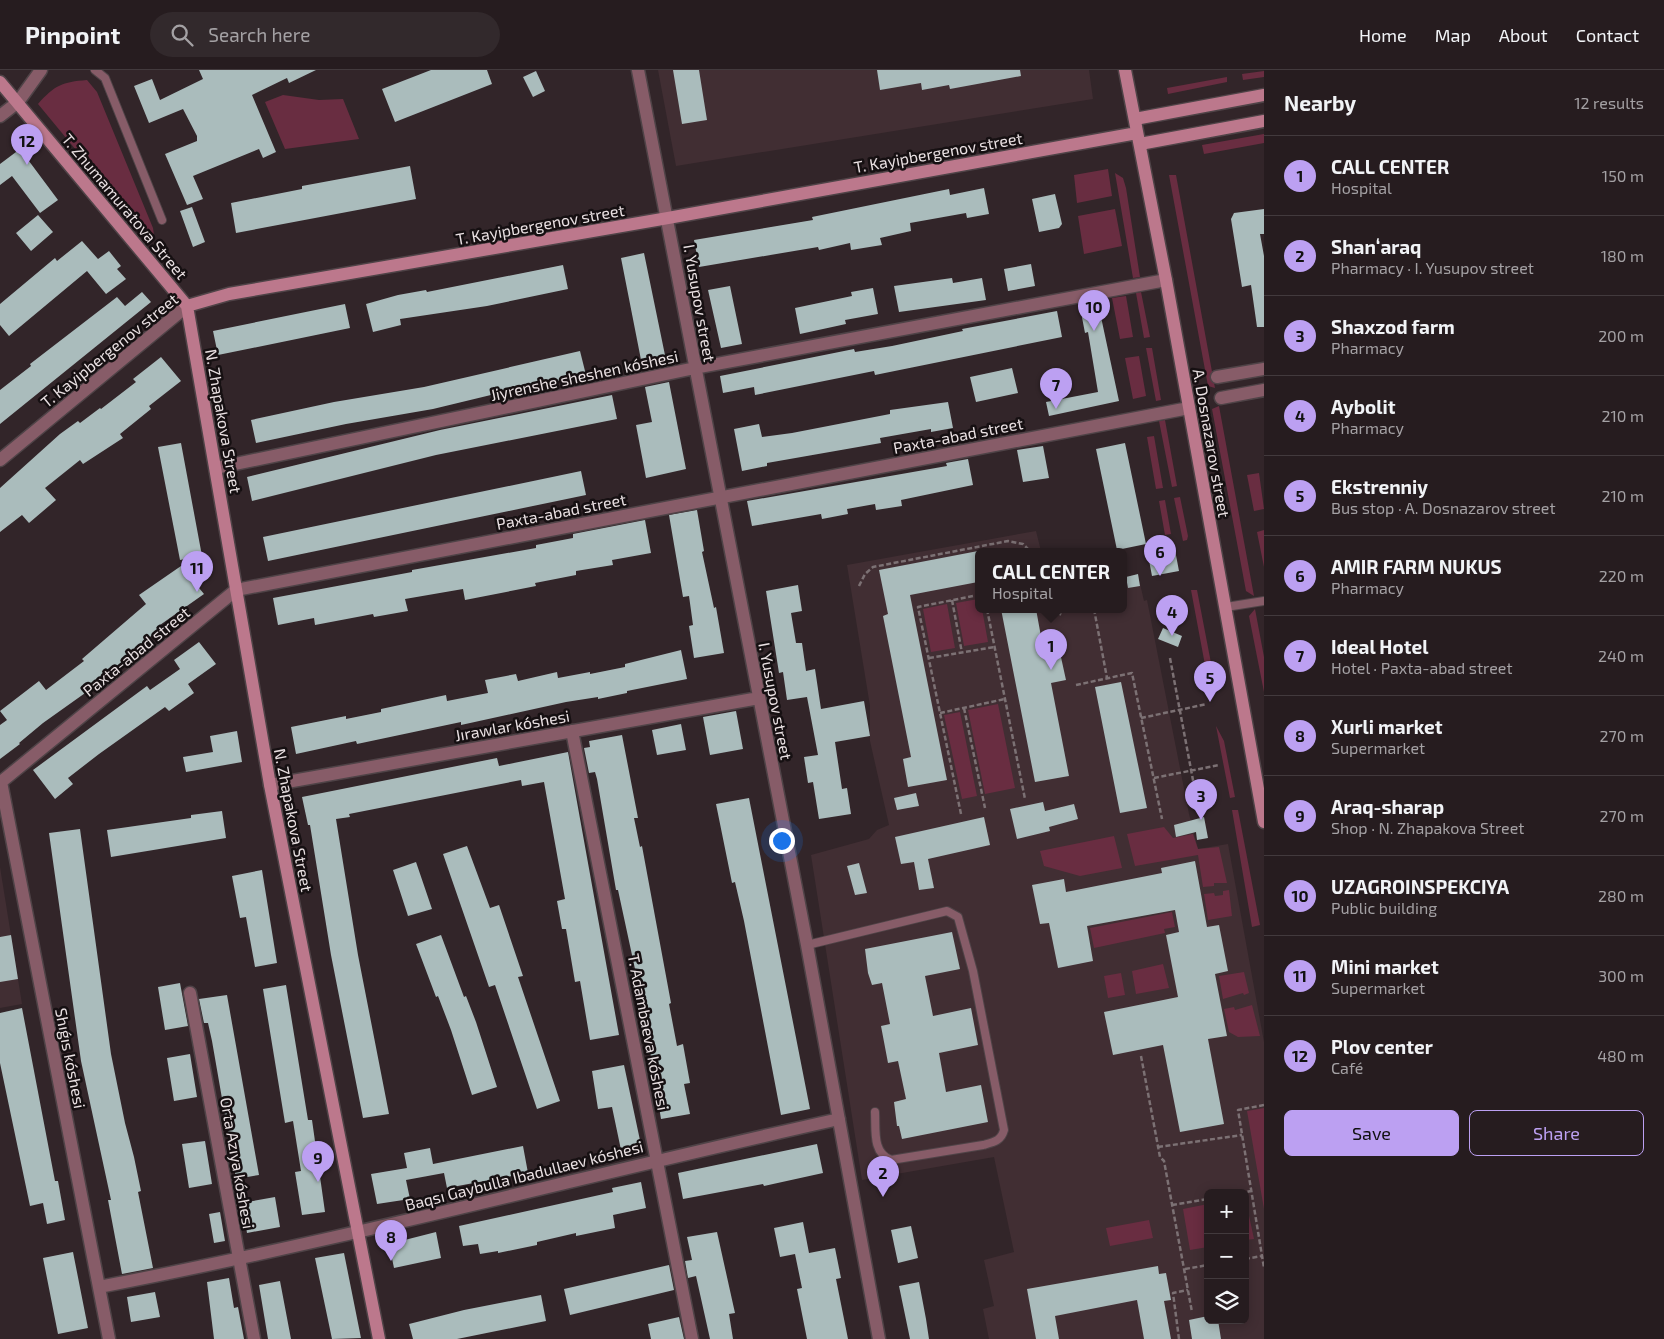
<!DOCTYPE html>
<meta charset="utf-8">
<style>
:root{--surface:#261c1f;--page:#32292c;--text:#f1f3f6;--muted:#a4a1a4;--line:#423a3d;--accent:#bca0f2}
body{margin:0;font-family:"Exo 2",sans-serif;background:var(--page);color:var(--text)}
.controls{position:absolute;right:15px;bottom:15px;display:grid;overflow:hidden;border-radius:8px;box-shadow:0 2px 12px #0003}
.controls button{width:45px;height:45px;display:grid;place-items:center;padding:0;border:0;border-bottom:1px solid var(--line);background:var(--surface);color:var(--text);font:25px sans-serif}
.you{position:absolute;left:781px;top:770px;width:18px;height:18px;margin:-12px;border:4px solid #fff;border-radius:50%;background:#1a73e8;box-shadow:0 0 0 8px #1a73e833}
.badge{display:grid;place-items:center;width:32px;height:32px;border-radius:50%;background:var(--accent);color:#111;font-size:16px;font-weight:700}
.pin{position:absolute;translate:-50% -41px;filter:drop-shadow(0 1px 2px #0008)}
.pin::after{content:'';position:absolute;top:26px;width:18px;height:15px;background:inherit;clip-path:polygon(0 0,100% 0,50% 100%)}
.popup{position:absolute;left:975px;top:478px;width:152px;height:65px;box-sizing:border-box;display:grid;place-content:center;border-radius:8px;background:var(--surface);filter:drop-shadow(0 1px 4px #0005);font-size:16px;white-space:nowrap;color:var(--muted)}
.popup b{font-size:19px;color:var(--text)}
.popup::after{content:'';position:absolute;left:50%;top:100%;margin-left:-10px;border:10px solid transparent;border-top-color:var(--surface)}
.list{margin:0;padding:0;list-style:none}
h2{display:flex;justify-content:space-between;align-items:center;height:65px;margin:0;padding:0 20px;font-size:21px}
h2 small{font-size:16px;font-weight:400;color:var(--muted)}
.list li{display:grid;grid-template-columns:32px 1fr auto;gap:15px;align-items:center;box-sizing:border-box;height:80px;padding:0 20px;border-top:1px solid var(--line)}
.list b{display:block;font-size:19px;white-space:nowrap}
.list p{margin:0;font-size:16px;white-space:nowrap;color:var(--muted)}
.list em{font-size:16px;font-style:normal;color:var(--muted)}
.actions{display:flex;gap:10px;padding:15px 20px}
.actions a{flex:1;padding:11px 0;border:1px solid var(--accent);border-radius:8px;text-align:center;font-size:18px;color:var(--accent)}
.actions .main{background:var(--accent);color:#111}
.icon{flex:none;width:28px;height:28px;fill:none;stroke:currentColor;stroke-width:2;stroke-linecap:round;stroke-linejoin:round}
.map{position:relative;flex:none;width:1264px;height:1269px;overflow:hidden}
header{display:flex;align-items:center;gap:30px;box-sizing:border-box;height:70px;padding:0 25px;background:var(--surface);border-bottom:1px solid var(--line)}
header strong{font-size:24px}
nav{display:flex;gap:28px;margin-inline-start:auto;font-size:18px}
.search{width:350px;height:45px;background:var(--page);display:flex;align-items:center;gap:12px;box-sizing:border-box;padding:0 18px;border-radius:28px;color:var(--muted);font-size:19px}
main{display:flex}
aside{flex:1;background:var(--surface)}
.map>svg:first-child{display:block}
.built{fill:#412e33;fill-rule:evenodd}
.green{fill:#692d41}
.building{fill:#aabcbc}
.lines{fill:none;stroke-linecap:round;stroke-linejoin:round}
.lane-casing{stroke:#4f4347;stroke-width:10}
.street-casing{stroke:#4f4347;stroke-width:15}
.secondary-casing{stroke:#4f4347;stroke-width:15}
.path{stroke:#7c7174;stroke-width:2.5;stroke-dasharray:5 2.5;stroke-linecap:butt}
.lane{stroke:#875c68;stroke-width:8}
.street{stroke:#875c68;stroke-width:12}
.secondary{stroke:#bc788c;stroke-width:12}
.labels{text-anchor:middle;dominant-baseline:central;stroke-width:5;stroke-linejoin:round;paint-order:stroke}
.street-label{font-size:16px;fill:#e9e0e2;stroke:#161012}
</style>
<header>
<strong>Pinpoint</strong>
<div class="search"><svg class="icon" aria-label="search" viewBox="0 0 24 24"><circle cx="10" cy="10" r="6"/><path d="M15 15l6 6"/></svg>Search here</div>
<nav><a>Home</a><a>Map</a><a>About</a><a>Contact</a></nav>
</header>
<main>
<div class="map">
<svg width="1264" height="1269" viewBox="0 0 1264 1269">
<rect width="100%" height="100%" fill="#322529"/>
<path class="built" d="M658,0h431l4,29 -417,67z
M1036,461l5,20h-63v58h146v-32l14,-2 6,26 3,-1 42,214 9,35 30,-5 36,198v297h-275l-6,-30 11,-3 -10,-46 30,-8 -20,-95 -132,23 -51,-325 58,-16 8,-9 12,-5 -19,-84v-35l-23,-141zM1208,1123h37v127h-37z
M0,797l22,137 -22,4z"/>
<path class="green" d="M1264,1v6l-21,3 -1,-6z
M1227,7v5l-59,12 -1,-6z
M87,10l10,12 56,136 1,7 -2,7 -114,-138c17,-19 24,-22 49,-24z
M283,25l36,5 24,-1 16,40 -74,10 -20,-47z
M1264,64v9l-60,11 -2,-9z
M1108,99l4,27 -35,7 -3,-28z
M1115,103l8,5 3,10 14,89 -7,1z
M1169,105h7l39,213 -7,-2z
M1115,139l7,37 -38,8 -6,-38z
M1141,222l9,45 -6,1 -8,-45z
M1126,226l7,41 -13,2 -8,-41z
M1146,278h6l9,52 -5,1z
M1139,286l7,40 -13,3 -8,-41z
M1219,336l35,190 -8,-5 -34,-182z
M1165,350l12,66 -5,1 -13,-66z
M1154,366l9,52 -7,1 -9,-52z
M1259,403l5,36 -10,2 -7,-36z
M1180,427l8,39 -1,4 -4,1 -9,-43z
M1165,430l6,34 -6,1 -6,-34z
M1264,460v37l-7,-35z
M1191,520h6l14,73 -3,18z
M978,529v10h4l6,33 -24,4 -8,-43z
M947,534l8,44 -24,4 -8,-43z
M1255,539l9,48v35l-15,-76z
M998,634l17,84 -30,6 -17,-84z
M960,642l17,84 -15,3 -18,-84z
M1216,656l8,15 11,56 -5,1z
M1232,740h6l22,115 -8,2z
M1164,757l9,11 20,-4 5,15 21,-2 8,36h-13v3l-11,1 -5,-32 -63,11 -8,-32z
M1114,766l8,32 -42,8 -36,-10 -4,-15z
M1229,820l3,26 -24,4 -4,-26 10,-1 1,3 8,-1v-4z
M1172,842l3,15 -11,2 1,4 -71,15 -4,-20z
M1163,894l6,24 -33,6 -4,-23z
M1244,902l5,21 -5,2 -1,-2 -20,6 -4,-23z
M1121,903l4,22 -17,3 -4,-22z
M1252,935l8,31 -22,1 -9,-5 -5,-23 10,-2 1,3z
M1264,1038v101l-17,-98z
M1245,1127l9,42 -9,1z
M1208,1134v43l-18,3 -7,-41z
M1149,1150l4,18 -43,8 -4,-18z"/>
<path class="building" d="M199,0h117l-27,13 -2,-5 -35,17 24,57 -13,6 -4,-9 -66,27 10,23 -16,6 -22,-51 32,-13v-5l-14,-27 -34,14 -15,-37 18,-7 8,21 43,-21z
M431,0h56l5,14 -97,38 -13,-33z
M673,0h26l8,50 -25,4z
M877,0h143l1,6 -71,13 -1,-4 -27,5 -1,-7 -41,7z
M536,1l9,20 -12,6 -10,-20z
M20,79l38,51 -18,13 -28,-37 -12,9v-21z
M410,96l6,33 -180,34 -5,-30 71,-14v-3z
M984,118l5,26 -22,4 -1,-5 -56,10 1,8 -31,7 2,7 -31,5 -1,-7 -31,7 -1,-3 -119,20 -5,-27 119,-20 -1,-3 137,-28 1,6z
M1055,124l7,30 -3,4 -20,4 -7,-33z
M192,137l13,35 -12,5 -13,-36z
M1264,139v25h-4l4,22v71h-7l-6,-42 -9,2 -11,-68 3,-6z
M38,145l15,17 -22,19 -15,-18z
M82,171l16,18 11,-8 12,15 -4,3 9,10 -20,15 -19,-23 -78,65 -9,-11v-21l55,-46 2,3z
M644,183l22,107 -24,5 -21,-107z
M1031,194l4,22 -27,5 -4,-22z
M563,195l5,24 -81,17 -87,13 1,6 -28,7 -7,-28 32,-9 28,-5 1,2z
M952,208l1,5 29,-5 4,22 -87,12 -5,-26z
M730,216l12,58 -21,4 -13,-58z
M873,218l5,26 -33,6 1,4 -46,10 -5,-26 57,-12 -1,-4z
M142,222l9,10 -151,122v-34l31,-24 -1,-2 87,-67 8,9z
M1098,233l21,98 -70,15 -3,-14 52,-10 -10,-60 -3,1 -5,-26z
M345,234l5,24 -132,27 -5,-24z
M1057,241l5,26 -187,38 -1,-4 -119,24 -1,-8 -31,6 -3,-17 134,-27 1,3 37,-6 71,-15 -1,-2z
M580,281l6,24 -91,19 -62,15 -87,15 -90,19 -5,-23 83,-18 90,-15z
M161,287l20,24 -32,25 2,3 -31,25 3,4 -40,26 -3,-4 -35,28 11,12 -27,23 -7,-8 -22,17v-44l60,-54 18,-13 2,2 20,-15 1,1 35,-27 -3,-3z
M1012,298l6,25 -42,9 -6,-25z
M669,312l17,87 -40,9 -10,-53 16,-3 -7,-35z
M612,325l5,24 -181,36 -184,46 -5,-24 193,-47z
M948,332l5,26 -22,4v-3l-51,9 1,5 -114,20v3l-25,5 -8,-42 25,-5 3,13 30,-4 98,-19v-4z
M181,373l21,113 -22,4 -22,-113z
M1125,373l21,101 -29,6 -21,-101z
M1043,376l6,32 -26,4 -6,-32z
M968,389l5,26 -72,15 1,6 -26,4 -1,-6 -28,5 1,5 -26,5 -1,-5 -69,12 -5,-25 200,-35 -1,-3z
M581,401l5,24 -318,66 -5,-24z
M697,440l7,41 -2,1 12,56 2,-1 8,46 -30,5 -5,-32 4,-1 -4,-29 -6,1 -14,-82z
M645,450l6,33 -39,7 1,5 -37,6v4l-41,8 1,3 -71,14 -2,-11 -58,10 3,12 -34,6 -1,-3 -58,11 -1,-7 -36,7 -5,-27 139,-26v-2l124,-22v-3l37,-7v-4z
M1175,480l4,21 -27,5 -4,-21z
M978,481v31l-68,13 37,185 -39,7 -5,-28 8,-2 -28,-141 5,-2 -9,-44z
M181,496l23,28 -44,31 2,2 -34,28 1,1 -35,29 1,1 -52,37 -24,20 1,1 -20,15v-34l7,-5 -7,-9 39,-30 7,9 38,-29 -2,-2 64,-55 -7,-9z
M1138,504l2,12 -12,2 -2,-11z
M798,515l4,26 -11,2 5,30h6l4,28 9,-2 6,40 43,-8 6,35 -35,6 7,47 5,-1 4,26 -32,5 -6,-37 -5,1 -4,-26 14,-2 -11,-58 -20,3 -4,-28 -4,1 -13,-82z
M1001,539h35l6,33 15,-3 9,41 -15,3 18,93 -34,6z
M1163,558l19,8 -4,11 -20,-8z
M199,572l17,22 -28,20 6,9 -25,18 -4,-4 -66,47 -31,24 5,6 -18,15 -22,-29 114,-84 3,4 30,-21 -6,-9z
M681,580l6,29 -60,12v2l-29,6v-2l-32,5 -105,23v-3l-104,22 -1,-3 -60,13 -5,-27 55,-11v3l35,-7v-3l65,-14 1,6 41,-8 -3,-13 31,-6 2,7 39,-9 1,6 32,-6v2l35,-7v-3z
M1121,612l26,126 -27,5 -25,-126z
M736,641l7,38 -33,6 -7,-38z
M681,654l5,26 -29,5 -5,-25z
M237,661l5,31 -56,10 -3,-15 30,-5 -3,-16z
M622,665l16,83h-4l6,29 2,-1 29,157 -2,1 8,42 6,-2 7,39 -6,1 6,30 -29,5 -13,-80h-2l-11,-70 -17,-79h-2l-19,-111 -2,-7 -6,1 -5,-25 6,-1 -1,-6z
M568,682l51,283 -29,5 -10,-59 -5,1 -9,-53h-4l-5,-28 8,-2 -21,-117 -22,4 -1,-6 -172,34 1,3 -14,2 22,136 31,159 -26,4 -32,-163 -21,-130h-2l-6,-28 195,-39 2,8z
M916,723l3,13 -22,4 -3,-12z
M749,728l61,311 -29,6 -37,-194 -9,-39 -3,1 -16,-79z
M1043,732l2,9 29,-7 4,15 -29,8 1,4 -33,8 -7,-30z
M222,741l4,27 -115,19 -4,-27 84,-12v-3z
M984,747l6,28 -62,14 6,29 -15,2 -5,-28 -13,2 -6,-27z
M1204,747l4,21 -11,2 -1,-8 -20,5 -2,-12z
M80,759l31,225 14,69 9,34 7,34 -3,1 15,76 -31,6 -14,-74h3l-30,-139 -32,-228z
M467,776l23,62 9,-3 24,71 -5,1 42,124 -23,8 -42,-124 -6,2 -46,-133z
M1195,791l12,66 12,-2 9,46 -13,3 12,62 -19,3 16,85 -44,8 -17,-87 -50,10 -9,-43 74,-15 -12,-62 13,-3 -4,-22 -88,16 6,35 -35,7 -9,-45 -9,1 -8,-39 32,-6 2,13 96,-19 -1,-5z
M416,792l16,47 -24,7 -15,-46z
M859,793l8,30 -12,2 -8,-29z
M262,800l15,93 -22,4 -9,-50 -6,1 -8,-42z
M952,862l8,37 -35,7 8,40 38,-8 7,37 -39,8 7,39 35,-7 7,37 -86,17 -3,-13h-2l-3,-24 12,-3 -8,-38 -10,2 -7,-37 9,-2 -8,-41 -10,2 -4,-12 -3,-24z
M11,865l7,44 -18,3v-45z
M441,865l23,62 2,-1 10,26 21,65 -25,8 -21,-65 -13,-34 -2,1 -20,-53z
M180,913l8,43 -23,4 -7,-43z
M286,915l22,135h4l13,92 -23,3 -7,-43 6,-1 -8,-50 -8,2 -22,-134z
M227,925l32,180 -23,4 -24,-138 -4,-18h-4l-5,-24z
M22,938l33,173h3l7,39 -18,4 -4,-21 -13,3 -30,-143v-50z
M190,984l7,43 -23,4 -7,-43z
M624,995l17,80 -20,5 -9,-43 -14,2 -6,-38z
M205,1071l7,43 -23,4 -7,-44z
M817,1074l6,29 -59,13 -1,-2 -80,15 -5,-26z
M523,1076l5,27 -81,15 -3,-15 -38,7 4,19 -33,5 -6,-30 36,-6 -3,-15 26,-5 3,16z
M641,1112l5,26 -33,7 2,13 -39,8v-3l-39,9v3l-39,8v-2l-18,3 -2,-10 -15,2 -4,-20 154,-34 -1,-4z
M275,1127l5,30 -33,6 -5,-30z
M220,1142l5,29 -11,2 -5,-29z
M803,1152l6,31 26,-5 6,30 -5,1 12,60h-41l-10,-50 5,-1 -7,-34 -15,3 -6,-29z
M911,1156l7,32 -20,5 -7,-33z
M436,1162l5,26 -47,10 -5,-24z
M717,1162l18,81 -6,1 4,25h-23l-14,-63 -8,2 -3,-17 7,-1 -5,-23z
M73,1182l15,76 -30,6 -15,-76z
M344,1183l17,85 -29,1 -17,-81z
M669,1195l5,25 -104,25 -6,-26z
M1158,1196l1,8 7,-1 5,27 -7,1 7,38h-27l-7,-39 -82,16 4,23h-23l-9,-50z
M229,1208l5,30 4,-1 6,32h-30l-7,-57z
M280,1211l11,58h-23l-9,-54z
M919,1212l7,37 3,20h-19l-11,-53z
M155,1222l5,25 -29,5 -4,-25z
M541,1225l5,26 -89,18h-44l-4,-15 55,-14z
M1208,1246v4h10l3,19h-29l-3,-19z
M679,1247l5,22h-33l-3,-15z"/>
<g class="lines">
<g class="lane-casing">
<path id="lane" d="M95,0l10,8 57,142
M1226,537l38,-6
M807,875l140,-34 11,6 15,54 31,159c-3,11 -10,12 -21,15l-92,15c-19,-7 -15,-30 -16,-48"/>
</g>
<g class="street-casing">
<path id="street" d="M638,0l169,875 72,394
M0,46l18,-14 23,-32
M1217,307l47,-8
M1221,328l43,-8
M0,390l187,-154
M216,398l479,-100 471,-88
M572,661l120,608
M270,715l489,-87
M190,923l64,346
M99,1217c249,-48 493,-113 740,-168
M109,1269l-108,-557 235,-192 953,-182"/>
</g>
<g class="secondary-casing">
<path id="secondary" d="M1125,0l41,210 98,542
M0,12l187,224
M1135,49l129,-24
M1140,74l124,-23
M187,236l83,479 109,554
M187,236l42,-12 439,-76 469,-85"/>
</g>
<path class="path" d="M859,516l6,-12 8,-7 135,-26 15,3 7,7
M952,530l10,53
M987,539l38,190
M1050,539l12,6
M1094,539l13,69
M929,588l65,-11
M1170,588l29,154
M1076,615l56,-12 30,146
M964,638l21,100
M940,643l65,-14
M1141,648l66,-14
M1154,708l65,-13
M961,744l-43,-207 60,-12
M1141,986l19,101 4,4 28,151
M1264,1035l-26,5 26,158
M1158,1077l84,-12
M1240,1123l11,-2
M1172,1135l36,-6
M1245,1189l17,-3
M1185,1199l23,-4
M1179,1269l-6,-46 15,-3"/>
<use href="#lane" class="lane"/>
<use href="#street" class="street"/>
<use href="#secondary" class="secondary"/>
</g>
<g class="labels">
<g class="street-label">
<text transform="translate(938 82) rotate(-10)">T. Kayipbergenov street</text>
<text transform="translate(125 136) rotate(50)">T. Zhumamuratova Street</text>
<text transform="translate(540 154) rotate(-10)">T. Kayipbergenov street</text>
<text transform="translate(700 233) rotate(80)">I. Yusupov street</text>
<text transform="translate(109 280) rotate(-39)">T. Kayipbergenov street</text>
<text transform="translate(584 305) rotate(-12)">Jiyrenshe sheshen kóshesi</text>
<text transform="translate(224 351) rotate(80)">N. Zhapakova Street</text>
<text transform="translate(958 365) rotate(-11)">Paxta-abad street</text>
<text transform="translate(1212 373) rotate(80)">A. Dosnazarov street</text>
<text transform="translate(561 441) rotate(-11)">Paxta-abad street</text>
<text transform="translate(136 581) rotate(-39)">Paxta-abad street</text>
<text transform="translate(776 631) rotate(79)">I. Yusupov street</text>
<text transform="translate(512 655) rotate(-10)">Jırawlar kóshesi</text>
<text transform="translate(294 750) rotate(79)">N. Zhapakova Street</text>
<text transform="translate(649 962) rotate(79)">T. Adambaeva kóshesi</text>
<text transform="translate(71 988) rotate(79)">Shıǵıs kóshesi</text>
<text transform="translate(238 1093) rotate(80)">Orta Azıya kóshesi</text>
<text transform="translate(524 1105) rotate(-14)">Baqsı Gaybulla Ibadullaev kóshesi</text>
</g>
</g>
</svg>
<div class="controls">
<button>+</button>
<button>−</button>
<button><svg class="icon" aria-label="layers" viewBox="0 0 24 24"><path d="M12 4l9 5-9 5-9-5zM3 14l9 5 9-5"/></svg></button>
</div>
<div class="you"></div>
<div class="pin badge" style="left:1051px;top:600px">1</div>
<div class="popup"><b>CALL CENTER</b>Hospital</div>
<div class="pin badge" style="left:883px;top:1127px">2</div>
<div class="pin badge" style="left:1201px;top:750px">3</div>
<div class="pin badge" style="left:1172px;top:566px">4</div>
<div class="pin badge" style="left:1210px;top:632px">5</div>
<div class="pin badge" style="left:1160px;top:506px">6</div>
<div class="pin badge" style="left:1056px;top:339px">7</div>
<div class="pin badge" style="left:391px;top:1191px">8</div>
<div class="pin badge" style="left:318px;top:1112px">9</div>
<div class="pin badge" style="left:1094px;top:261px">10</div>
<div class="pin badge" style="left:197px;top:522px">11</div>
<div class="pin badge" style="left:27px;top:95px">12</div>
</div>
<aside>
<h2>Nearby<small>12 results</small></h2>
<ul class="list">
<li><span class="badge">1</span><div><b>CALL CENTER</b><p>Hospital</p></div><em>150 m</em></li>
<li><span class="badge">2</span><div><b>Shanʻaraq</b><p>Pharmacy · I. Yusupov street</p></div><em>180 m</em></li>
<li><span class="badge">3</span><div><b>Shaxzod farm</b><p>Pharmacy</p></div><em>200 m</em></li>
<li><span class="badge">4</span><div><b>Aybolit</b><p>Pharmacy</p></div><em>210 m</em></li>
<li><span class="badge">5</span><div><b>Ekstrenniy</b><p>Bus stop · A. Dosnazarov street</p></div><em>210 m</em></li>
<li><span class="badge">6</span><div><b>AMIR FARM NUKUS</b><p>Pharmacy</p></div><em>220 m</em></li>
<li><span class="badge">7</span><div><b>Ideal Hotel</b><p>Hotel · Paxta-abad street</p></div><em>240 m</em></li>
<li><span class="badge">8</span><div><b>Xurli market</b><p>Supermarket</p></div><em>270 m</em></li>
<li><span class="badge">9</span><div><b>Araq-sharap</b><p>Shop · N. Zhapakova Street</p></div><em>270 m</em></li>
<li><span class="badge">10</span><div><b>UZAGROINSPEKCIYA</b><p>Public building</p></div><em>280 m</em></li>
<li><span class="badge">11</span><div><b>Mini market</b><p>Supermarket</p></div><em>300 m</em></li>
<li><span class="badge">12</span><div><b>Plov center</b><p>Café</p></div><em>480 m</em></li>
</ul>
<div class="actions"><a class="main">Save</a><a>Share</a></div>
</aside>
</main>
